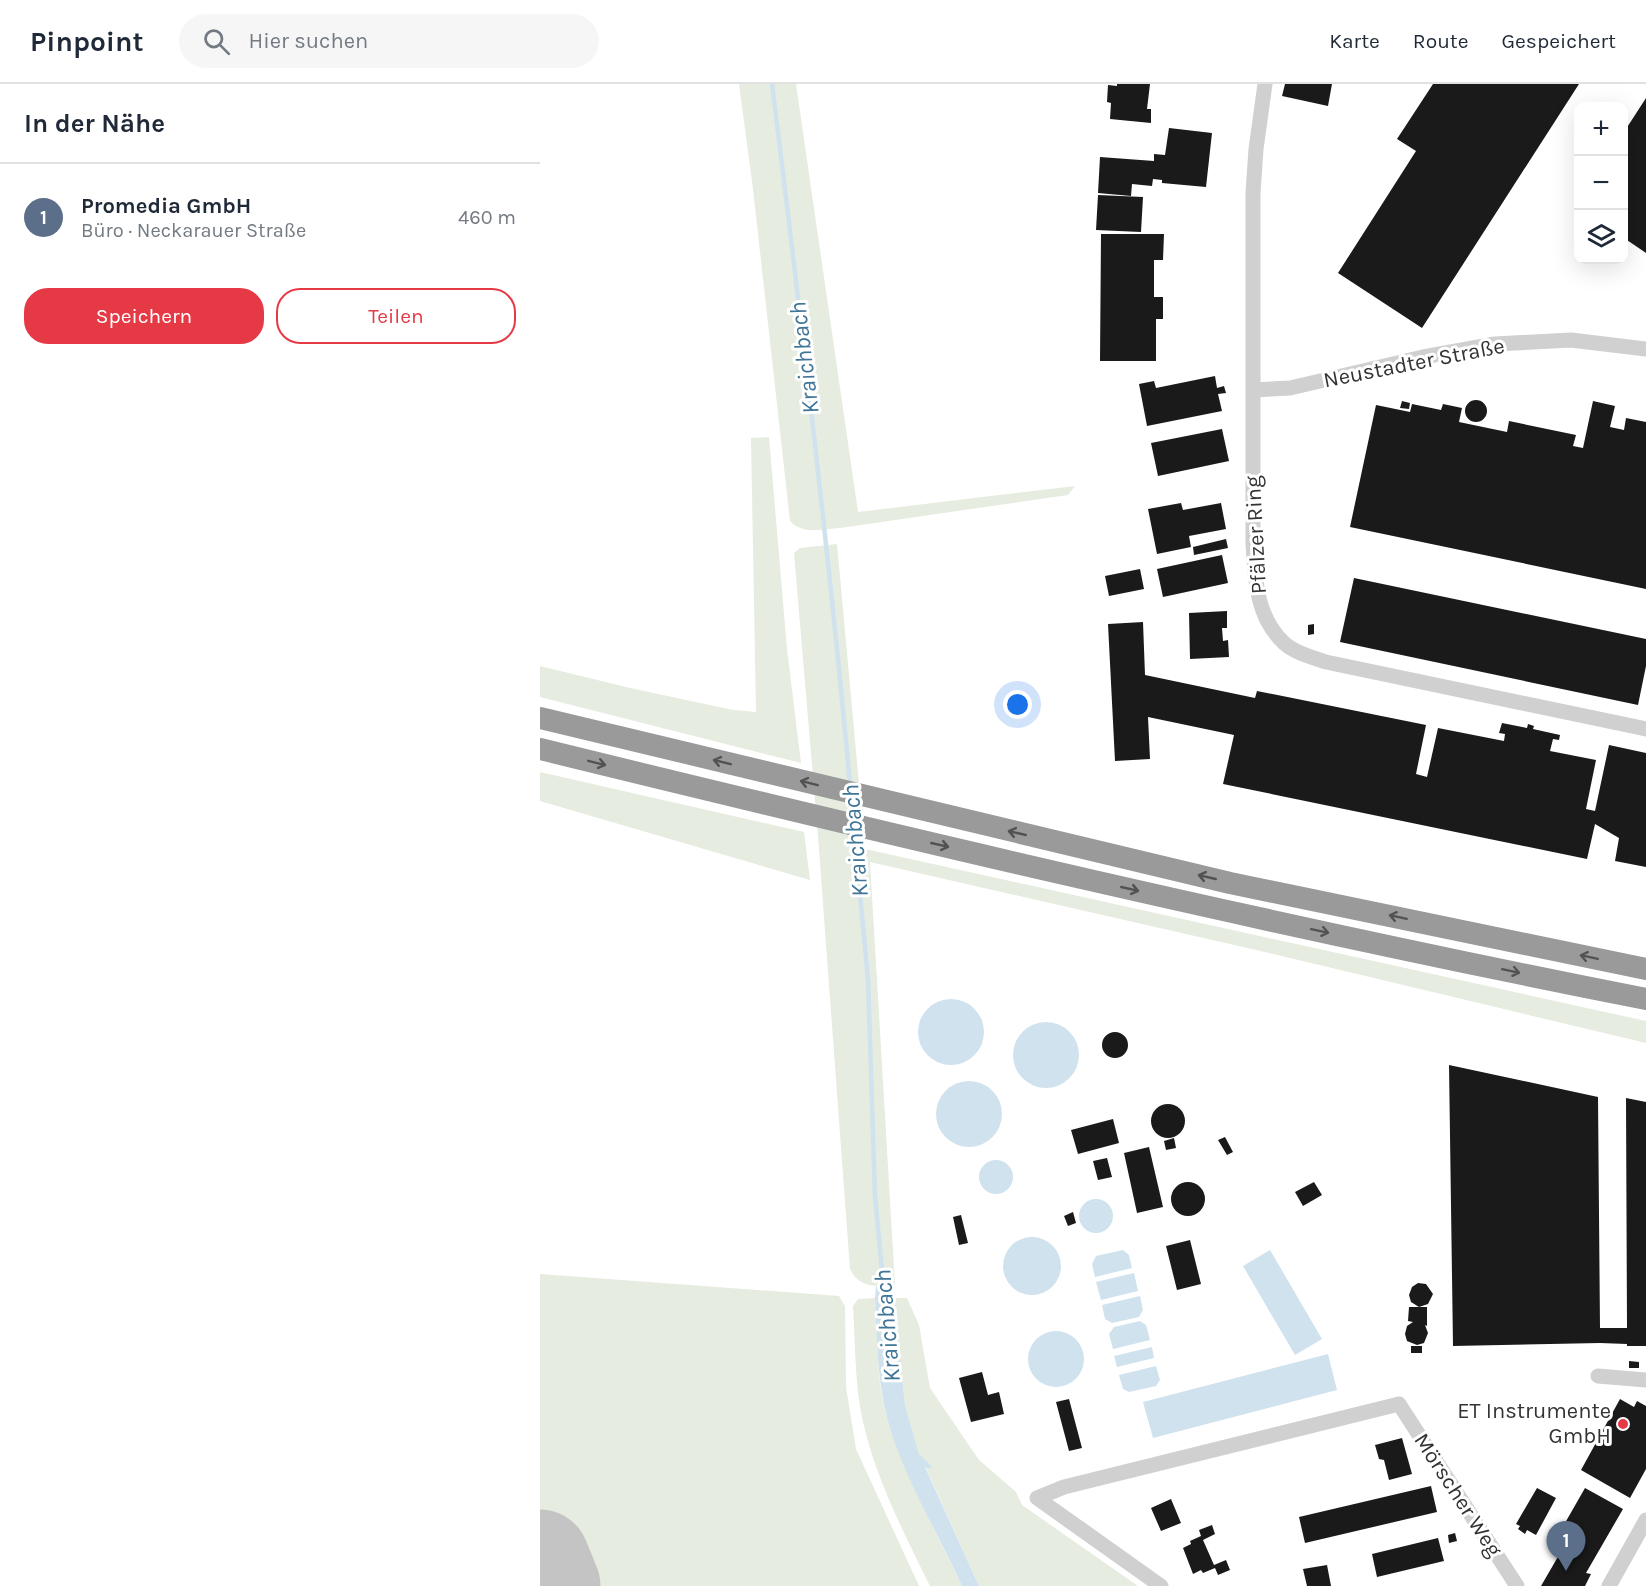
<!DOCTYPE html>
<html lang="de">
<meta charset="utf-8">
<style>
:root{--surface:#fff;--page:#f6f6f7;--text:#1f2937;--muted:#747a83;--line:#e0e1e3;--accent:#e63946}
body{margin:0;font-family:Karla,sans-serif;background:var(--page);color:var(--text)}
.controls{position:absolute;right:18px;top:18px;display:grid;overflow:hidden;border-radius:12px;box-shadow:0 6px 24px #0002}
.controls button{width:54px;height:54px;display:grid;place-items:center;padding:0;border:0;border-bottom:2px solid var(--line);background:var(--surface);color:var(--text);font:30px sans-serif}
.you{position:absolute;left:478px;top:621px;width:21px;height:21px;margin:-15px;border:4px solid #fff;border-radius:50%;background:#1a73e8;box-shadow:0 0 0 9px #1a73e833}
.badge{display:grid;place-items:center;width:39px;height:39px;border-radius:50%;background:var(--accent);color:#fff;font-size:20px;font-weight:700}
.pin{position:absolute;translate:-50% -50px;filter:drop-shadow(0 2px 3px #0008)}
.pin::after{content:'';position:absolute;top:32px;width:21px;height:18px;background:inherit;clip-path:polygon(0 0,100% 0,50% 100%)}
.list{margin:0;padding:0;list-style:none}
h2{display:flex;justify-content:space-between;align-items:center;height:78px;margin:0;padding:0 24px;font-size:26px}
h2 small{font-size:20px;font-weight:400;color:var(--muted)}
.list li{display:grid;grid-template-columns:39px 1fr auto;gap:18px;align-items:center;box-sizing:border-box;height:108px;padding:0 24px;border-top:2px solid var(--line)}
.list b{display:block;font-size:22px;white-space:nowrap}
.list p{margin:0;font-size:20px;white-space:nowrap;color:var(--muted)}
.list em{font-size:20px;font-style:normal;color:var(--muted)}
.actions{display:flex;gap:12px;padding:18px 24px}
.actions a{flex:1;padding:14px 0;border:2px solid var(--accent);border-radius:24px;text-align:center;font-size:21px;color:var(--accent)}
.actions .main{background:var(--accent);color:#fff}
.icon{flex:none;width:33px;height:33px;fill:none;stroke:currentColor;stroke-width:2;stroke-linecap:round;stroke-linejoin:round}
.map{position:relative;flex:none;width:1106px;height:1502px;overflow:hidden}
header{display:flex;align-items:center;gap:36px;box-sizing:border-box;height:84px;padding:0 30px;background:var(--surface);border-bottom:2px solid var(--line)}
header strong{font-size:28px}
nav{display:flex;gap:33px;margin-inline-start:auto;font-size:21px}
.search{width:420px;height:54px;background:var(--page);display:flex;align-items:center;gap:15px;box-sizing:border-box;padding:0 21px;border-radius:33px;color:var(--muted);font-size:22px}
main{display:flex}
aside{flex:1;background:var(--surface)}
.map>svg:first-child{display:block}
.green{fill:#e6ecdf}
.water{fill:#cfe2ee}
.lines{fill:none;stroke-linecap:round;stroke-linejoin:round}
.stream{stroke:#cfe2ee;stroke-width:4.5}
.runway{stroke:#c4c4c4;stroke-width:99}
.building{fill:#1a1a1a}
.minor{stroke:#d0d0d0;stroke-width:15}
.highway{stroke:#9a9a9a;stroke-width:22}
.oneway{stroke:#525252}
.poi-dot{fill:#e63946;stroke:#fff;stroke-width:2}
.labels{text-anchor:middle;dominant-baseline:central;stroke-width:6;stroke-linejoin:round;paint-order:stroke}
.street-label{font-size:22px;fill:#333;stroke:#fff}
.poi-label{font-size:22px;fill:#333;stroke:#fff;text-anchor:end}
.water-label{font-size:24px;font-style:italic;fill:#3f7597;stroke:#fff}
</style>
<header>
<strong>Pinpoint</strong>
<div class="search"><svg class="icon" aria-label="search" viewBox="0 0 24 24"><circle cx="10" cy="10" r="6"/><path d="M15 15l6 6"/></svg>Hier suchen</div>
<nav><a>Karte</a><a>Route</a><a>Gespeichert</a></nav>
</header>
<main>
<aside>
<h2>In der Nähe<small></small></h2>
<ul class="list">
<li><span class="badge" style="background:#5c6f8a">1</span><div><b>Promedia GmbH</b><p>Büro · Neckarauer Straße</p></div><em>460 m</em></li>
</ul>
<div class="actions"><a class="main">Speichern</a><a>Teilen</a></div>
</aside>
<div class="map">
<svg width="1106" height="1502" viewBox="0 0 1106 1502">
<rect width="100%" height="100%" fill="#fff"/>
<path class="green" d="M199,0h57l62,428 217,-26 -7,9 -228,33c-18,1 -37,7 -50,-7l-37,-332z
M229,353l18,212 14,114 -261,-66v-31l90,22 103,22 23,2 -5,-274z
M297,460l28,305 781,172v22l-394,-94 -382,-87 25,423c-19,2 -36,3 -45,-16l-32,-433 -24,-283 6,-5z
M0,688l264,60 6,48 -270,-79z
M0,1190l299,22 6,10 1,81 10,62 63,137h-379z
M335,1214c3,39 1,82 12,120 17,58 49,113 75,168h-32c-28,-57 -59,-116 -70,-179 -5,-33 -5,-67 -7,-101l5,-7z
M353,1214h14l12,27 11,63 49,72 37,32 6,13 116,81h-159l-54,-120 6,3 -2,-6 -10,-9 -14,-49z"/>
<path class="water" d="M378 948a33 33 0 1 1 66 0a33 33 0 1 1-66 0Z
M473 971a33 33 0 1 1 66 0a33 33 0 1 1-66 0Z
M396 1030a33 33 0 1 1 66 0a33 33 0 1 1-66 0Z
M439 1093a17 17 0 1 1 34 0a17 17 0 1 1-34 0Z
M539 1132a17 17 0 1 1 34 0a17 17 0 1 1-34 0Z
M463 1182a29 29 0 1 1 58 0a29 29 0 1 1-58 0Z
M583,1166l6,5 3,13 -37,9 -3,-13 4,-8z
M730,1166l52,89 -27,16 -52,-89z
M594,1189l4,18 -37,9 -5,-18z
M352,1200l13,121 14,49 10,9 3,6 -7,-2 54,119h-17c-25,-55 -59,-109 -75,-168 -10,-38 -10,-81 -12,-120l1,-12z
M600,1212l3,14 -4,7 -27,6 -7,-4 -3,-14z
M600,1237l6,4 4,15 -37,9 -4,-15 5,-7z
M488 1275a28 28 0 1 1 56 0a28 28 0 1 1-56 0Z
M612,1263l2,11 -37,9 -3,-11z
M788,1270l9,36 -184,48 -10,-36z
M616,1282l4,14 -4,6 -27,6 -6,-3 -4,-14z"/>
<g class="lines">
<path class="stream" d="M232,0c29,233 57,467 78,701
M311,715l2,19
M314,748l14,147 7,218 9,94"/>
<path class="runway" d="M0,1475l11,27"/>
</g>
<path class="building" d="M577,0h33l-3,25h4v14l-41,-4 1,-16 -4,-1 1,-17 9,1z
M745,0h47l-4,22 -46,-10z
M893,0h146l-157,244 -84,-55 78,-122 -19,-12z
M1106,14v155l-22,-15v-106z
M629,44l43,5 -6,54 -44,-4v-3l-9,-1 -1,7 -20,-2 -1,12 -33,-3 2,-36 54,4v-7l11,1z
M558,111l45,2 -2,35 -45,-2z
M561,150h63l-1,26h-9v37h9v22h-7v42h-56z
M675,292l2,12 7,-2 2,7 -8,1 4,17 -75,15 -8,-42 15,-3 2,7z
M925 327a11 11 0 1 1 22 0a11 11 0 1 1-22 0Z
M862,317l8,2 -1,6 -9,-1z
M1053,317l22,5 -5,21 14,3 2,-12 20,4v167l-296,-62 26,-122 34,7 2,-8 29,6 2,-6 19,4 -3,14 48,10 2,-11 67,14 -3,11 10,2z
M682,345l7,32 -71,15 -7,-33z
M641,419l2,7 38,-7 5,26 -37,7 2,11 -34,7 -9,-45z
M686,455l2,9 -34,7 -1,-8z
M682,471l6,28 -65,14 -6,-28z
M600,485l4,20 -35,7 -4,-20z
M814,494l292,61v27l-8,39 -298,-63z
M687,527v17h-5l1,13 5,-1 1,17 -39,2 -1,-46z
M603,538l2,53 110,23 2,-7 169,34 -10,49 11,3 11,-49 66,13 1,-7 -6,-1 3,-10 25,5 1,-4 6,2 -1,3 27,6 -1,5 -6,-1 -3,12 46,9 -10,49 9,2 14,-66 37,8v114l-31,-6 4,-23 -24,-14 -8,35 -364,-75 11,-49 -86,-18 2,42 -35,2 -7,-137z
M774,540v10l-6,1v-10z
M562 961a13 13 0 1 1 26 0a13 13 0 1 1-26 0Z
M909,981l149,32 2,231h27l-1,-230 20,4v244h-19v-2l-27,-1 -147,3z
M611 1037a17 17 0 1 1 34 0a17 17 0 1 1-34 0Z
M573,1035l6,24 -41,11 -7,-24z
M685,1053l8,15 -6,3 -9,-15z
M634,1054l2,10 -10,2 -2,-9z
M609,1063l14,60 -26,6 -13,-60z
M567,1074l5,19 -14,3 -5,-19z
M631 1115a17 17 0 1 1 34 0a17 17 0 1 1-34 0Z
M774,1098l8,13 -19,11 -8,-14z
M533,1128l3,11 -8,3 -4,-10z
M421,1131l7,28 -9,2 -6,-28z
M650,1156l11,44 -24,6 -11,-44z
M878,1199l8,1 7,10 -5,10 -9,3h8v19l-2,-1 3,8 -4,10 -7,2 -10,-4 -2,-7 2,-8 6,-4 -5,-1 1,-14h10l-8,-5 -2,-7 3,-8z
M871,1262h11v7h-11z
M1089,1277l10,1v6h-10z
M442,1288l6,23 11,-3 5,22 -33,8 -12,-44z
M529,1315l13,49 -13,3 -13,-49z
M1080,1315l14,8 3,-6 9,5v63l-16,29 -49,-28z
M862,1354l10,36 -23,6 -5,-20 -5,-1 -4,-14z
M891,1402l6,26 -132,31 -6,-26z
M997,1404l19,10 -20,37 -9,-5 -2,4 -7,-5 2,-3 -4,-2z
M1045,1404l38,21 -37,64 5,1 -6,12h-44l29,-50 -9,-6z
M631,1415l10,24 -20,8 -10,-23z
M672,1441l3,9 -12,6 11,25 12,-5 4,10 -12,5 -3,-7 -12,5 -2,-3 -8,4 -10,-26 8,-4 -1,-3 11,-5 -2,-6z
M915,1449l2,8 -8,2 -1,-8z
M898,1454l6,23 -67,16 -5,-23z
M787,1481l4,21h-24l-4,-17z"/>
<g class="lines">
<path class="minor" d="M725,0l-9,65 -3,44v350c2,36 3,74 31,100 11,10 28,14 42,19l320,67
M714,306l36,-2 133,-31 72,-13 76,-4 75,9
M1058,1292l48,4
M497,1414l27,-11 335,-83 118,182
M497,1414l124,88
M1069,1502l37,-66"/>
<path class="highway" d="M0,634l690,165 416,86
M0,665c367,90 735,177 1106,250"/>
</g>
<defs><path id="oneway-shaft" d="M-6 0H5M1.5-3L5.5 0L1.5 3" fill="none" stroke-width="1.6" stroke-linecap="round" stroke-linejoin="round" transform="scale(1.5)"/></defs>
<g class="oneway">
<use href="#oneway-shaft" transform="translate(182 678) rotate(-166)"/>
<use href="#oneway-shaft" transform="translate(57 679) rotate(14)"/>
<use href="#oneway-shaft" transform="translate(269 699) rotate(-166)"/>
<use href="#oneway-shaft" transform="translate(477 749) rotate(-167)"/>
<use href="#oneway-shaft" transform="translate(400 761) rotate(13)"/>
<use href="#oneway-shaft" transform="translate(667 793) rotate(-167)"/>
<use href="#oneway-shaft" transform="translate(590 805) rotate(13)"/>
<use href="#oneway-shaft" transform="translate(858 833) rotate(-168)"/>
<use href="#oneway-shaft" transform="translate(780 847) rotate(12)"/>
<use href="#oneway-shaft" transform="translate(1049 873) rotate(-168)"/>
<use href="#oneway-shaft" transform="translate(971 887) rotate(12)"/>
</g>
<circle class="poi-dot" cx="1083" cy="1340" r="6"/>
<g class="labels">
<g class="street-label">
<text transform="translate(874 279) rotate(-11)">Neustadter Straße</text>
<text transform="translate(716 451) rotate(-93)">Pfälzer Ring</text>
<text transform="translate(918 1411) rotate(57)">Mörscher Weg</text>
</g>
<g class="poi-label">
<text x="1071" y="1327">ET Instrumente<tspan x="1071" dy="25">GmbH</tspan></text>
</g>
<g class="water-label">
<text transform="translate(264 274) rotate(-97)">Kraichbach</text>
<text transform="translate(315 757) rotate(-95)">Kraichbach</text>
<text transform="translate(347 1242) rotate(-95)">Kraichbach</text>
</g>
</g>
</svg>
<div class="controls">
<button>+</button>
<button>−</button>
<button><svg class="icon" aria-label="layers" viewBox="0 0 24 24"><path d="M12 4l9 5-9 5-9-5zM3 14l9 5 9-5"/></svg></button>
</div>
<div class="you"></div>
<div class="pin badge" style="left:1026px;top:1487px;background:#5c6f8a">1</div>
</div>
</main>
